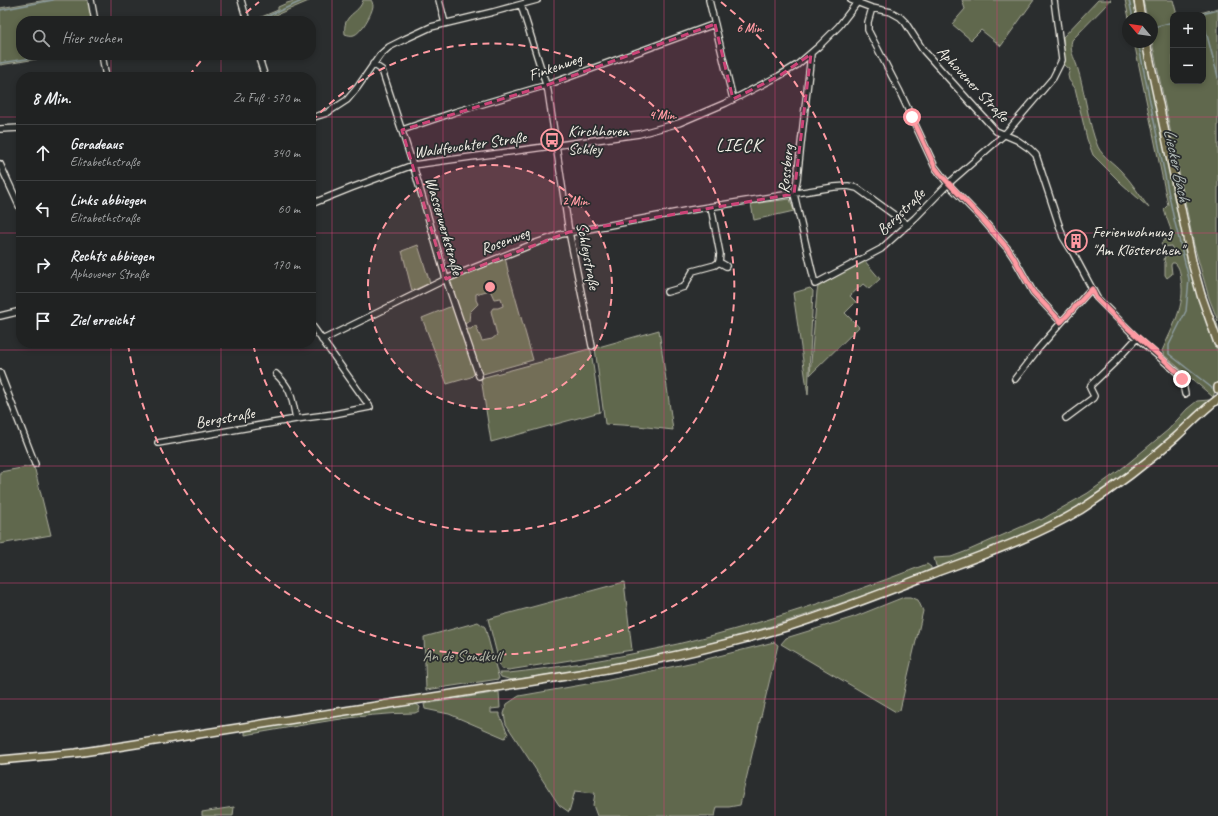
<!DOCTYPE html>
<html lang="de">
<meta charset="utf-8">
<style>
:root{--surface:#202222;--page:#2d2f2f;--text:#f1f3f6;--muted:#a2a4a5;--line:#3d3f40}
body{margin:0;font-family:Caveat,sans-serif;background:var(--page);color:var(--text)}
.controls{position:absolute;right:12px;top:12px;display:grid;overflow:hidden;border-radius:8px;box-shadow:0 2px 6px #0003}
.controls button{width:36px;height:36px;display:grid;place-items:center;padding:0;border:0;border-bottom:1px solid var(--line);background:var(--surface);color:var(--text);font:20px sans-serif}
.compass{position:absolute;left:1122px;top:12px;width:36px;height:36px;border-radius:50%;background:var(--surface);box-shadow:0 2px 6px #0003;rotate:299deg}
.stop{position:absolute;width:12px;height:12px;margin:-9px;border:3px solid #ff9aa2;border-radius:50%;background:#fff}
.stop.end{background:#ff9aa2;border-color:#fff;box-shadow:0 1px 4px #0008}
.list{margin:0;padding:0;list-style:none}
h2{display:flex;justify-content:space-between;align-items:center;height:52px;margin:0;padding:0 16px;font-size:17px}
h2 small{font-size:13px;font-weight:400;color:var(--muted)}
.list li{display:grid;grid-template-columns:26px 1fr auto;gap:12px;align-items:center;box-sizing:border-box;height:56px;padding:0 16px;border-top:1px solid var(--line)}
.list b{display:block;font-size:15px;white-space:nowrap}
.list p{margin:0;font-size:13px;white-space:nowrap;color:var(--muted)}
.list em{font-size:13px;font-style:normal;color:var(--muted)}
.icon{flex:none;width:22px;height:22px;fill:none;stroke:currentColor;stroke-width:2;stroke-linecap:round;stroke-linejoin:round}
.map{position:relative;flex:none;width:1218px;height:816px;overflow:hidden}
.search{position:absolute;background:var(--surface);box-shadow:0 2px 6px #0003;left:16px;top:16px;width:300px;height:44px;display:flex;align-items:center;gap:10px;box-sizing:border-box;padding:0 14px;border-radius:16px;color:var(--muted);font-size:15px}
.panel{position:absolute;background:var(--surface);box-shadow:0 2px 6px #0003;left:16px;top:72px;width:300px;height:276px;border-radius:16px}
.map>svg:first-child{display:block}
.green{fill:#60674e;stroke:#aaac9b}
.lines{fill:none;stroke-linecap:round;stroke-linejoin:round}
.stream{stroke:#8c9b9d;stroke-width:1.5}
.minor-casing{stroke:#f4f1e8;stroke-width:8}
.major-casing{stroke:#f4f1e8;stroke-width:10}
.minor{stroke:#2a2d2e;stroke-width:5.5}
.major{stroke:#726c4b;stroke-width:7}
.route{stroke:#ff9aa2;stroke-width:5}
.marked{fill:#cc4377;fill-opacity:0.2;stroke:#cc4377;stroke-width:3;stroke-dasharray:8 5;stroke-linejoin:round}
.grid{fill:none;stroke:#cc4377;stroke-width:1;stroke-opacity:0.55}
.ring{fill:none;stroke:#ff9aa2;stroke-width:2;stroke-dasharray:7 5}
.labels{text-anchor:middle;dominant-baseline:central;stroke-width:3.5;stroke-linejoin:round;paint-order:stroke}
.street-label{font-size:16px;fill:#f4f1e8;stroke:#2a2d2e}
.poi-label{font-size:16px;fill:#f4f1e8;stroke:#2a2d2e;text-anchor:start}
.park-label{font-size:16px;fill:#b1b3a3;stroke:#2a2d2e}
.water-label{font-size:17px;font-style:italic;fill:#afb8b6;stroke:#2a2d2e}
.quarter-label{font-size:18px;letter-spacing:1px;fill:#f4f1e8;stroke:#2a2d2e}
.centre{fill:#ff9aa2;stroke:#2a2d2e;stroke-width:2}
.ring-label{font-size:12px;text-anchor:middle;font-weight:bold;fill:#ff9aa2;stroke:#2a2d2e;stroke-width:3.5;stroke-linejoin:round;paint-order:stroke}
</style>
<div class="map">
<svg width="1218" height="816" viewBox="0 0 1218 816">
<rect width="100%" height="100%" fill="#2a2d2e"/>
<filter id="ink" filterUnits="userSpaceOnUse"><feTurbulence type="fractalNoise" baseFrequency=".025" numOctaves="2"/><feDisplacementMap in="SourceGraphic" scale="8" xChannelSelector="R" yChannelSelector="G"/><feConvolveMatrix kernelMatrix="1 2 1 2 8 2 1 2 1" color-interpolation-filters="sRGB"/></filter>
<g filter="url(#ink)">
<path class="green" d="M46,0h43l3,21h-71v34h40l-61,10v-57z
M297,0h14l-49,21h-10l26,-11v-3l9,-4z
M363,0h8c1,1 2,5 2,6 -1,8 -12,27 -19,29 -3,1 -6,0 -9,-1 -3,-21 14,-19 18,-34z
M962,0h72l-33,46 -20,-16 -10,10 -19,-16 13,-15z
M1098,0h13l-39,40c-3,10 2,17 5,26 8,25 11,58 21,81 5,10 16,16 23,24 11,11 19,25 28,37l-28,-25 -28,-28 -6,-16 -12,-51 -6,-8 -1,-5 2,-6 -6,-4 1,-3 -2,-25z
M1125,0h8l4,18h-8z
M1143,0h30l4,15h-4v66h30v-66h-10l25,-7v313l-9,-23 -15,-53 -42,-203v-24h-5z
M1134,42h9l45,218 14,47 16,46v29l-5,15 -49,-42 -2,-4c10,-23 24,-46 19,-71 -1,-7 -1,-12 -6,-17h-3l-1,2 1,9 -5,4 -2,-3v-12l-1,-3 1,-4 9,-4 -3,-6 -8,1 -2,-4 11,-9c-2,-9 -6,-16 -8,-25l4,-4z
M1149,42h1l38,184 9,40 11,37 10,23v5l-12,-29 -11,-37z
M790,199l4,12 -40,9 -3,-16z
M418,245l12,38 -18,8 -10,-40z
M505,257l3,14 25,89 -50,14 -4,-4 -13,-38v-3h5l3,-3h2l6,15 10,-2 5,-4 -6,-24 2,-3h5l5,-2 -2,-8 -7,1 -4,-9 -14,4v6l2,4 -8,8 -1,9 -5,4 -15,-40 1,-4z
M864,260l16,19 -11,10 -6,-5 -13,12 6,6 -11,11 14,14 -49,48 7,-84 1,-4z
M810,288l3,3 -5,104 -15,-102z
M452,306l23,65 -1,3 -3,3 -24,7 -25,-66z
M659,330l14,100 -35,-4 -33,-2 -10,-76z
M589,349l2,2 9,61 -109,30 -10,-64z
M1209,400c-17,16 -33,33 -51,48 -32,29 -69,54 -108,74 -35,18 -72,31 -109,46l-5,-2 -2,-8 17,-1 16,-6 72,-32 2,1 47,-27 32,-23 48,-40 19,-21 10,-8z
M32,466l3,4 16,65 -51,9v-72z
M927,564l4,3v3l-4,2c-83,31 -167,61 -254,80 -53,12 -107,20 -161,28l-11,-3 -2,-4h10c44,-5 89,-12 132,-21 98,-20 193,-52 286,-88z
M624,582l8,68 -123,20 -7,-1 -2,-3 -12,-47z
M904,597h7l7,3 5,11 -23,99 -4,2 -115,-68 5,-6 68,-21z
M478,622l7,5 14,52 -73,11 -2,-53z
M774,642l4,3 -38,160 -11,2h-12l-2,9h-118l-4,-11 2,-12 -20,-2 -6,21 -10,-7 -53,-81 -2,-10 3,-10 12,-8 85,-15 95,-20z
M499,692l1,16 -9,1v4h9v3l8,18 -3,4 -56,-24 -24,-5 -1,-5z
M415,703l5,4 -1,4 -4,2c-56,0 -114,13 -170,22v-4z
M234,807l-1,9h-31v-4z"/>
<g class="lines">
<path class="stream" d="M1129,0l4,18
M0,10l53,-10
M1198,15l20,-5
M1203,20l15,57
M257,21l47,-21
M1152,26l2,1 19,-5
M1138,42l35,173 16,64 -3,32 -17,34v9l43,34
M0,63l52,-8"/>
<g class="minor-casing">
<path id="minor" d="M91,0l4,21
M241,0l6,21
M439,0l6,23
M709,0l24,99
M851,0l21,8 19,4 9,5 5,5 18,28 73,81 21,9 13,9 6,6 27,82 10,16 24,45 40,40 42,36 3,5 3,15
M521,5l27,86 21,141 23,114
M872,8l-4,14v8l31,60 36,77 13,17 35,36 25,29 6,9 19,34 28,30
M811,54l-14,126 -3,14 21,90 66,-35 34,-31 33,-34 57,-50 48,-56 9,-18 -8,-60
M102,55l4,22
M258,55l7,22
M373,64l9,6 31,95 33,114 33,97
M311,118l16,-5 20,-13 10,-12 23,-33 9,-8 16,-8 26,-12 62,-15 44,-12
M0,129l21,-1
M402,130l53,-18 92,-27 168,-61
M0,164l21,46
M311,204l40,-16 62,-23 226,-31 40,-11 47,-20 53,-27 18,-11 22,-19 20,-20 20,-26
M719,262l7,4
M667,292l17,-5 9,-16 22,-6 4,-3 1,-8 -9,-47
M0,316l21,-5
M322,340l124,-61 87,-35 29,-10 128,-24 144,-23 14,-1 9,2 51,37
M0,373l35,91
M276,374c16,15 16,24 20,45
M1015,379l23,-30 51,-58 3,-2
M1066,418l27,-20 1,-2 -4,-8 1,-3 23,-22 23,-25
M158,443l138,-24 38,-5 36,-7 -59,-83"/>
</g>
<g class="major-casing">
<path id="major" d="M1138,0l3,18
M1146,42l47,224 8,29 17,48
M1218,387v2
M0,760l76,-7 47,-7 456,-72c71,-12 141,-27 211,-48 50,-16 98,-35 147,-54 48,-18 98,-35 143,-62 34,-22 66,-46 96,-73 14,-13 27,-27 42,-38"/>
</g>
<use href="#minor" class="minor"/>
<use href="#major" class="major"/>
</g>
</g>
<g class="lines" filter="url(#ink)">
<path class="route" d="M912,117l23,50 6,8 42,45 25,29 6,9 19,34 28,30 29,-31 2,-2 4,9 16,16 50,44 17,16 3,5"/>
</g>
<path class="marked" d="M715,24l18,75 46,-23 32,-22 -17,140 -225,38 -123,47 -44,-149 145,-45z"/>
<path class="grid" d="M111,0v21M221,0v21M332,0v816M443,0v816M554,0v816M664,0v816M775,0v816M886,0v816M997,0v816M1107,0v816M111,55v22M221,55v22M0,117h21M311,117h907M0,233h21M311,233h907M111,343v473M221,343v473M0,350h1218M0,466h1218M0,583h1218M0,699h1218"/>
<circle cx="490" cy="287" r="122" fill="#ff9aa2" fill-opacity=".12"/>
<g class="ring">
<circle cx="490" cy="287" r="122"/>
<path d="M312 121A244 244 0 1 1 253 344"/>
<path d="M189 76A367 367 0 0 1 205 56M237 21A367 367 0 0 1 259 2M721 2A367 367 0 1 1 128 344"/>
</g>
<defs>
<g id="bus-ring" transform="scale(1.15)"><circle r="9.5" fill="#2a2d2e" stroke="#ff9aa2" stroke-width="1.5"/><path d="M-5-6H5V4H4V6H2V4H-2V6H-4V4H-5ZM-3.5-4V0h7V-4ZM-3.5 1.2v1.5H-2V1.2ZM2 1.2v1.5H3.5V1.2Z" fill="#ff9aa2"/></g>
<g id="building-ring" transform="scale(1.15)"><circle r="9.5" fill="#2a2d2e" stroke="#ff9aa2" stroke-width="1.5"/><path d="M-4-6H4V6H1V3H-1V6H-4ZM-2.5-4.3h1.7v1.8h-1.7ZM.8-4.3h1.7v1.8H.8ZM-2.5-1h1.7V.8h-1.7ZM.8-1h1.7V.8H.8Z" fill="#ff9aa2"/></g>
</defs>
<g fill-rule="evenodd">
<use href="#bus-ring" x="552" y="140"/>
<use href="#building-ring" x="1076" y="241"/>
</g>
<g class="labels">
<g class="street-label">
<text transform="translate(555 67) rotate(-19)">Finkenweg</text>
<text transform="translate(973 84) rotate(47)">Aphovener Straße</text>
<text transform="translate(470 145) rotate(-8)">Waldfeuchter Straße</text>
<text transform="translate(786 169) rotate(-84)">Rossberg</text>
<text transform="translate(901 212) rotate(-44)">Bergstraße</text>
<text transform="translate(444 226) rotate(74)">Wasserwerkstraße</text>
<text transform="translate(505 241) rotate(-21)">Rosenweg</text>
<text transform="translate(588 256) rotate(79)">Schleystraße</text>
<text transform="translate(225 418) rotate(-10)">Bergstraße</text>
</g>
<g class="poi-label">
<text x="568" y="131">Kirchhoven<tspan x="568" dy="18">Schley</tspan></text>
<text x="1092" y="232">Ferienwohnung<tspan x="1092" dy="18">"Am Klösterchen"</tspan></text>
</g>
<g class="park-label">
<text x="462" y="656">An de Sondkull</text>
</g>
<g class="water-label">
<text transform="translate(1177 165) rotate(78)">Liecker Bach</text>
</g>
<g class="quarter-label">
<text x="739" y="145">LIECK</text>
</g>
</g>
<circle cx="490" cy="287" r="6" class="centre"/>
<g class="ring-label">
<text x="750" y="32">6 Min.</text>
<text x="663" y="119">4 Min.</text>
<text x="576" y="205">2 Min.</text>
</g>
</svg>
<div class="controls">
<button>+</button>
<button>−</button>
</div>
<svg class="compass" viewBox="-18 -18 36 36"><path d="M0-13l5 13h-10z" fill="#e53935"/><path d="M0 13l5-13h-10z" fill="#a2a4a5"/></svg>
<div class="stop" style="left:912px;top:117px"></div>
<div class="stop end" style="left:1182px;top:379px"></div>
<div class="search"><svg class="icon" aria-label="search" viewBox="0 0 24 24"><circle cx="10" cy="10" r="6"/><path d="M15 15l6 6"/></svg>Hier suchen</div>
<section class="panel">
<h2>8 Min.<small>Zu Fuß · 570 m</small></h2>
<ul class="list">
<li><svg class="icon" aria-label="ahead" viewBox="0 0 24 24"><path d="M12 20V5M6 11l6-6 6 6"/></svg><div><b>Geradeaus</b><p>Elisabethstraße</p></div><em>340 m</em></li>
<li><svg class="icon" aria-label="left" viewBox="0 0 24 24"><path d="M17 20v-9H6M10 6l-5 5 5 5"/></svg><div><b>Links abbiegen</b><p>Elisabethstraße</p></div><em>60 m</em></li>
<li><svg class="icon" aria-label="right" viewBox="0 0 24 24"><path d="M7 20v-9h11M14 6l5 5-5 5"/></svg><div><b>Rechts abbiegen</b><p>Aphovener Straße</p></div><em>170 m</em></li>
<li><svg class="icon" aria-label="arrive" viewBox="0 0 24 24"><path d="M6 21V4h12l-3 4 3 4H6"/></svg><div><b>Ziel erreicht</b></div></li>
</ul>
</section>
</div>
